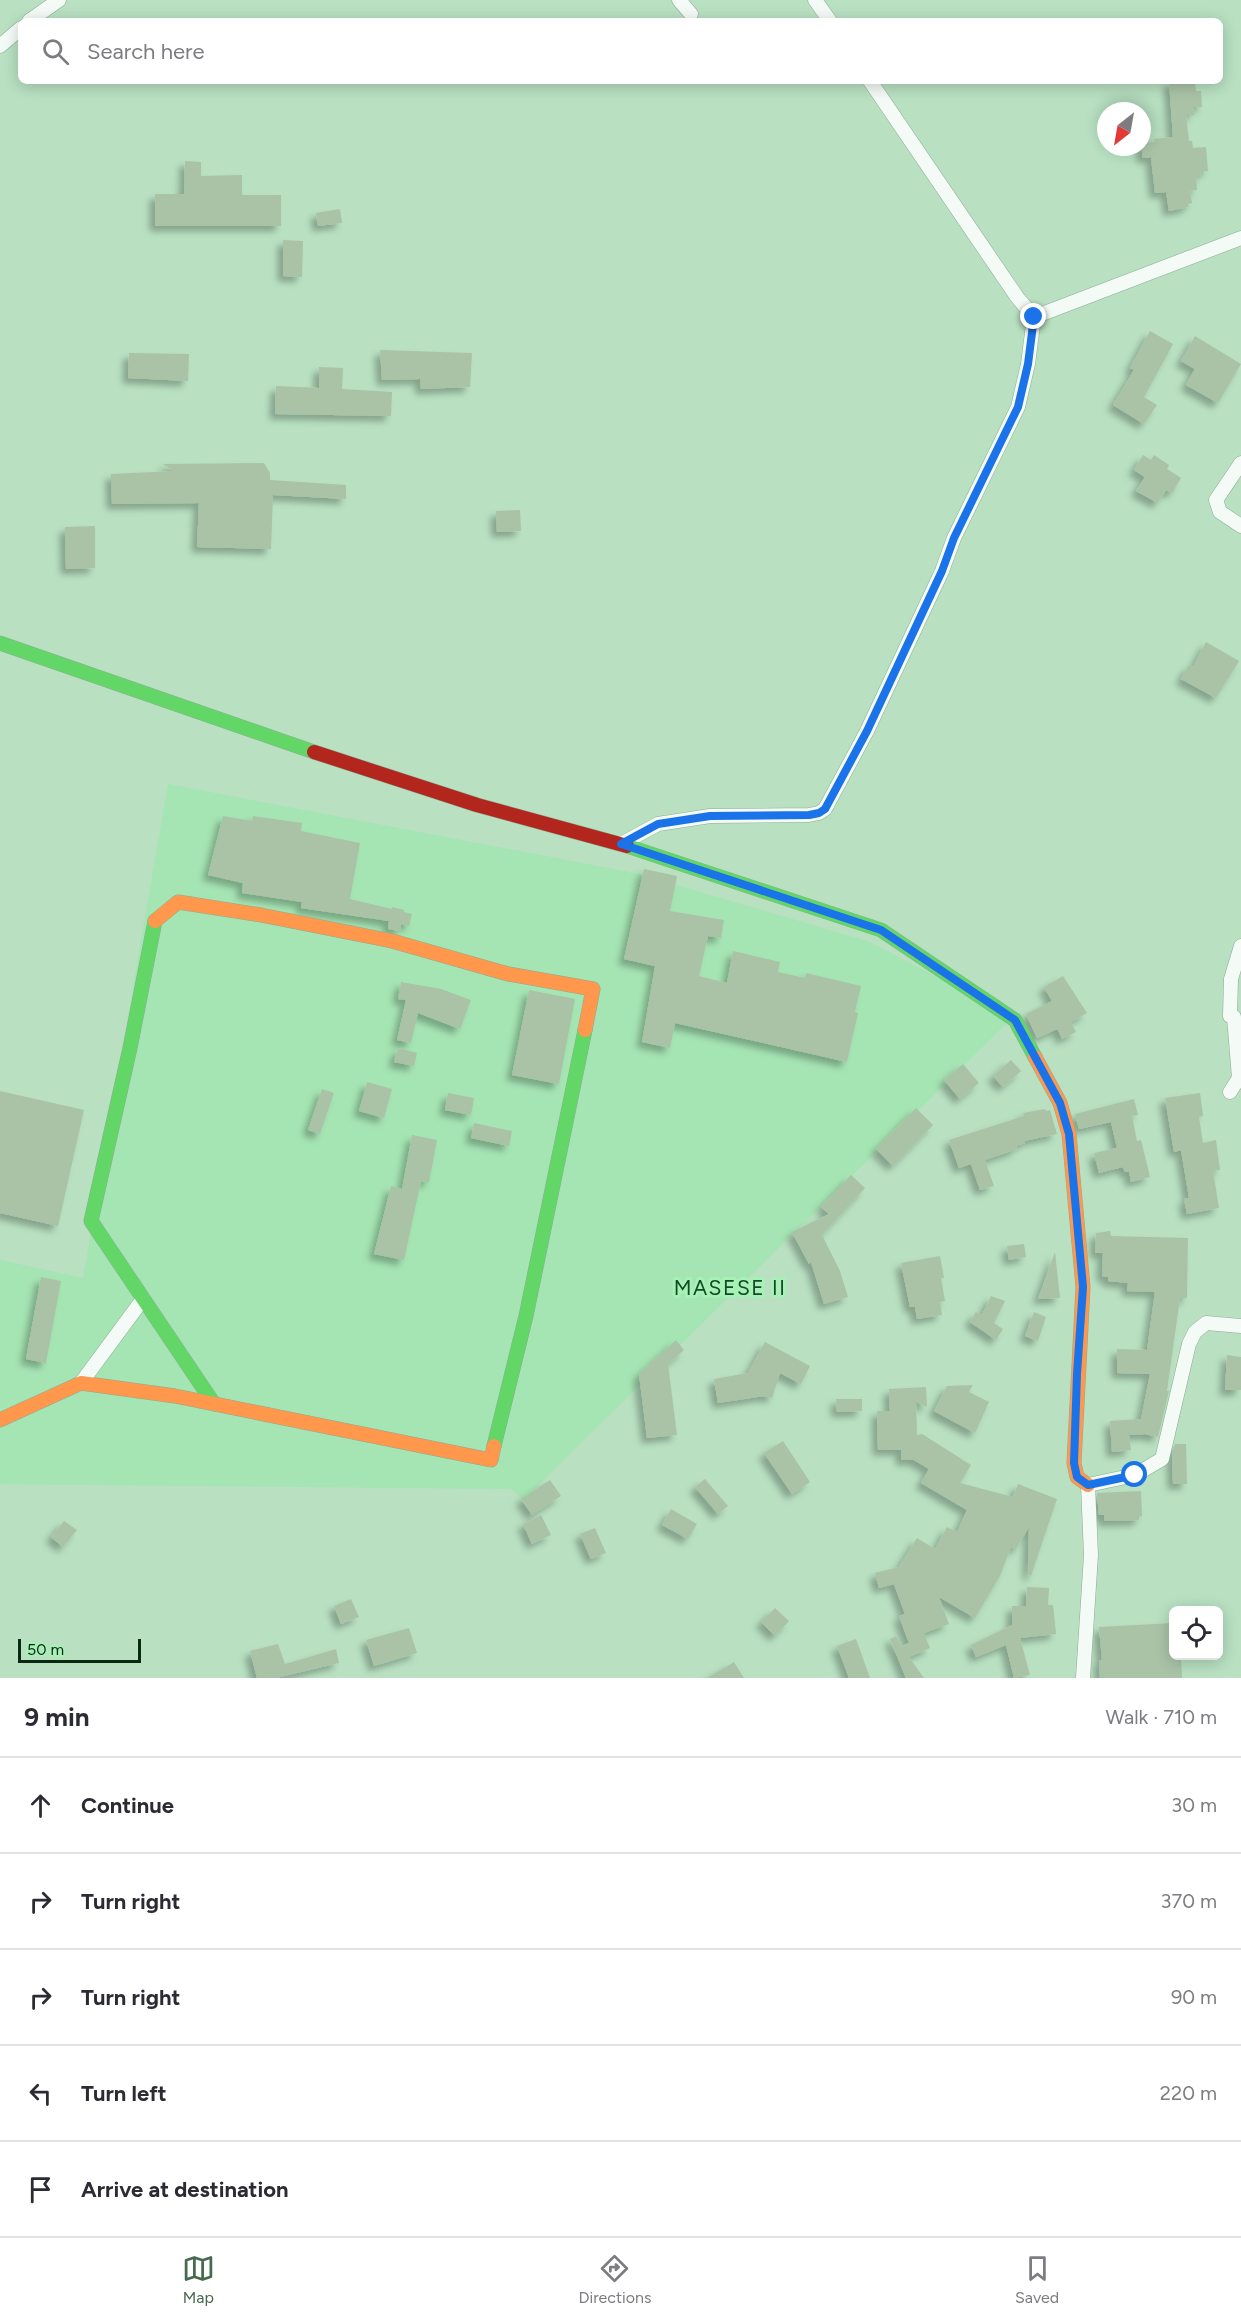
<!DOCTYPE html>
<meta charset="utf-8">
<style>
:root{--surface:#fff;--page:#f7f7f7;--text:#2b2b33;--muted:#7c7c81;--line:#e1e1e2;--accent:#476950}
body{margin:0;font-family:Figtree,sans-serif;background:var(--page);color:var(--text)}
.controls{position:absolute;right:18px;bottom:18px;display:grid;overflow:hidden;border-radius:9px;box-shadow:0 3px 15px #0003}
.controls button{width:54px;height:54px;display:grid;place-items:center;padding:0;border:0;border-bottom:2px solid var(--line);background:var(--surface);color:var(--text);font:30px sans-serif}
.compass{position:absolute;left:1097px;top:102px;width:54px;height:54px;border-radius:50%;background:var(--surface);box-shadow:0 3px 15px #0003;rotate:211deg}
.scale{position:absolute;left:18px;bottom:15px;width:123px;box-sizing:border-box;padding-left:6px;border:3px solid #0a2913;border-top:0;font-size:16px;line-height:21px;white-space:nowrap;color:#0a2913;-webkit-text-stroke:4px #a7f1b7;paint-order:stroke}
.stop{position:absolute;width:18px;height:18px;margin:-14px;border:4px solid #1a73e8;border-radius:50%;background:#fff}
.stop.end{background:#1a73e8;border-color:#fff;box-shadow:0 2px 6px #0008}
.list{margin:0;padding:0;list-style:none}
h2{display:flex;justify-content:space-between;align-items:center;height:78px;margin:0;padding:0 24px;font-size:26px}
h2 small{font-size:20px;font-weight:400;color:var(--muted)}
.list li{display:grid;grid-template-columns:39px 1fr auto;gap:18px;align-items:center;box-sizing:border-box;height:96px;padding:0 24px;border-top:2px solid var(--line)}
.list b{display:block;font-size:22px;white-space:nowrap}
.list em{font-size:20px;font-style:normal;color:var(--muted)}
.icon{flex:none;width:33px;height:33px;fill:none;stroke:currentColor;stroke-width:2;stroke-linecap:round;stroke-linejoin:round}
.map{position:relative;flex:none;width:1241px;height:1678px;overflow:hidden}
.search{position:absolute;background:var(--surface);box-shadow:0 3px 15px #0003;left:18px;right:18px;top:18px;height:66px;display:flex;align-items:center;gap:15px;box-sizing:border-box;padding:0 21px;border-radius:9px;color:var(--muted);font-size:22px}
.sheet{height:558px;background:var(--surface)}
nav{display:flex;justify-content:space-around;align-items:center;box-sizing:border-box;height:84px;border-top:2px solid var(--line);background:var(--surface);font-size:16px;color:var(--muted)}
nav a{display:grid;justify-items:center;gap:3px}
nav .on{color:var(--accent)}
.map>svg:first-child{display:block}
.built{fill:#a5e4b3}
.building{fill:#aac3a7;filter:url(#shadow)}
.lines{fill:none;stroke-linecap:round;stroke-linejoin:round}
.street-casing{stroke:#8dac94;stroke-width:15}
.fast-casing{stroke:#8dac94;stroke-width:15}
.slow-casing{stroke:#8dac94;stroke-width:15}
.jam-casing{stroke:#8dac94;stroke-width:15}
.street{stroke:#f4faf6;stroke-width:14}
.fast{stroke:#63d668;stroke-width:14}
.slow{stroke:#ff974d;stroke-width:14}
.jam{stroke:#b3261e;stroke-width:14}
.route{stroke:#1a73e8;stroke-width:8}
.labels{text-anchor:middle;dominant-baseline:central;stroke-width:6;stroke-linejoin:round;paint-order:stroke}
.quarter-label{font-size:21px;letter-spacing:1.5px;fill:#114b25;stroke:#a7f1b7}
</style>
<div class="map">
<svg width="1241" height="1678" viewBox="0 0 1241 1678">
<defs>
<filter id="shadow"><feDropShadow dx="-5.5" dy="5.5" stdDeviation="3" flood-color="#0004"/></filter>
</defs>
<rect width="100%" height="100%" fill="#b8e0c1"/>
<path class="built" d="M168,784l472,90 230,68 143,75 -489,482 -13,-10 -511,-5v-224l83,18z"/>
<path class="building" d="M1169,81h26l1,10h5l1,16h-9l1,8h-8l3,26h3l1,7 13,-1 2,24h-8l1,7h-5l1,12h-7l2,13 -4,1v3l-19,4 -3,-19 -11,1 -4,-36 -9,1v-15l13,-1 -1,-3 19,-2z
M185,161l16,1v14l41,-1v20h39v31h-126v-32h29z
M340,209l2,14 -24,3 -2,-13z
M283,240l20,1 -1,36 -19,-1z
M1150,331l23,13 -29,53 13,8 -13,19 -31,-19 21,-35 -4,-2z
M1195,336l46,28 -23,39 -32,-18 9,-16 -14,-8z
M380,350l92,3 -2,34 -49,2 -1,-10 -38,1z
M129,353l60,1 -1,27 -60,-3z
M319,367l24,1 -1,21 50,3 -1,24 -116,-2 1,-28 43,2z
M1143,455l8,5 3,-5 15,10 -2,4 14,9 -9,15 -6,-3 -8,13 -22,-12 9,-14 -11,-7z
M264,463l6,10v7l76,5v14l-73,-4 -2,54 -74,-2 2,-44 -87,1 -1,-30 63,-3 -11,-7z
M520,510l1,21 -24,1 -1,-21z
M95,526v42l-29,1 -1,-42z
M1206,642l33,19 -23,37 -35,-19 8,-14 4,2z
M223,816l29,5 1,-5 49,7 -1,8 59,12 -10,56 42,10v-2l12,3v2l8,2 -3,12 -8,-2 -1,7 -12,-2 1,-8 -88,-13 1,-6 -60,-9 1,-10 -35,-8z
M644,869l33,7 -7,35 54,9 -3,18 -13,-2 -9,40 28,7 6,-32 47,11 -2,10 27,6 1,-5 55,13 -6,26 3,1 -11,49 -172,-39 -5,25 -28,-6 13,-76 -31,-7z
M1063,976l24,37 -16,9 5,10 -14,7 -4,-9h-3l-18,8 -11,-24 26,-13 -8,-14z
M401,982l40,7 30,11 -11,29 -42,-16 -7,30 -14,-3 9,-40 -8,-1z
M529,990l46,9 -16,85 -47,-9z
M398,1048l19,5 -3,13 -20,-4z
M1011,1060l10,11 -18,16 -10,-11z
M963,1064l16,19 -19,16 -16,-19z
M367,1082l25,7 -8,29 -25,-7z
M322,1089l12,4 -14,41 -12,-4z
M0,1091l84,19 -26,116 -58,-13z
M448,1093l26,5 -3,17 -26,-5z
M1200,1093l3,23 -4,1 4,26 13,-3 4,30 -7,1 6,37 -32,6 -3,-15 5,-1 -8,-48 -7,2 -9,-54z
M1134,1099l4,16 -6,1 5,25 4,-1 9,37 -19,5 -2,-11 -4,1 -2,-5 -24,6 -5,-20 23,-5 -6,-26 -32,7 -4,-15z
M916,1108l17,17 -40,41 -17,-17z
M1045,1109l1,2 4,-1 7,24 -33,7 1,2 -9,3 1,3 -32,11 9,26 -14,4 -9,-26 -12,4 -10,-28 75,-24 -1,-3z
M474,1123l38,8 -3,15 -38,-8z
M412,1135l25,5 -8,42 -8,-1 -17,79 -30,-6 17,-68 11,3z
M851,1175l14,13 -43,47 18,36 8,26 -24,7 -13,-42 -2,2 -17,-32 37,-18 -8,-7z
M1110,1231l1,5 77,2 -1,60h-7l-13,93h2l-11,46 -13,-3 -16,1 2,15 -19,2 -2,-31 31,-2 9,-45 -33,-1v-24l30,1 8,-58 -28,-1 1,-8 -20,-2v-4l-6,-1 1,-23h-8l1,-20z
M1024,1244l2,13 -17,3 -2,-14z
M1055,1252l5,46 -22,1z
M940,1256l4,22h-3l4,23 -5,1 2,13 -25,4 -2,-12h-5l-9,-44z
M41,1277l20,4 -15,82 -20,-4z
M991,1296l14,5 -11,22 9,6 -7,11 -26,-18 6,-10 6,3z
M1034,1312l12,5 -8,24 -13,-5z
M676,1340l8,10 -16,14 9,71 -30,3 -8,-64z
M765,1342l45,24 -9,18 -21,-11 -8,25 -8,-2 -46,7 -4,-24 34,-6z
M1227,1355l14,2v33h-16z
M973,1385l-4,7 20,10 -14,31 -41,-22 13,-25z
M926,1387l1,20 -11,-5 1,33 5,-1 49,31 -11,18 53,14 5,-13 39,15 -26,77 -3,-1 1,-48 -13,22 -5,-2 -11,29 -25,42 -36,-21 10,27 -25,9 6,15 -21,9 15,21h-18l-16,-39 6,-3 6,10 7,-3 -10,-27 6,-2 -11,-30 -15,4 -4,-15 24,-6 18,-29 18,11 12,-22 10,5 10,-22 -46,-27 8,-14 -15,-9h-13v-10h-23l-1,-39h13l-1,-22z
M836,1399h26v12l-25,1z
M783,1441l27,41 -18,12 -28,-41z
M1175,1444h11l1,40h-14l-1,-29z
M705,1479l23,27 -10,8 -23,-27z
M550,1480l11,16 -29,19 -11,-16z
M1141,1491l1,25 -3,1v3l-35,1v-6h-5l-2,-22z
M671,1509l26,15 -9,15 -26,-14z
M541,1515l10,20 -19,9 -9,-20z
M64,1521l13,9 -14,17 -12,-10z
M595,1528l11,25 -15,6 -11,-25z
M1027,1587l22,1 -1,17h5l3,29 -36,4 10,37 -16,3 -8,-33 -30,12 -5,-12 41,-20v-19h14z
M351,1599l8,18 -18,7 -7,-18z
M775,1608l14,13 -14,15 -14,-14z
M1173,1623v36h8l1,19h-82l-1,-18h3l-3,-33z
M409,1628l8,25 -43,13 -8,-26z
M856,1639l14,39h-21l-12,-32z
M278,1644l7,20 51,-15 3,14 -63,15h-19l-7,-27z
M734,1662l10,16h-37z"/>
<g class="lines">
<g class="street-casing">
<path id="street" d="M679,0l12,14
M815,0l15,21
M29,21l30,-21
M0,46l21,-18
M870,81l147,216 17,20 207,-79
M1241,463l-25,37 4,12 21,14
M621,844l37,-20 52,-8 99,-1 10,-2 6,-4 42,-78 75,-160 12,-33 64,-131 10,-43 6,-47
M1230,1092l9,-14 -5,-61 -4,-1 1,-37 10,-33
M81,1383l62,-84
M1083,1678l8,-123 -3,-70 47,-10 27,-16 27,-115 6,-12 11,-9 35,3"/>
</g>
<g class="fast-casing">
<path id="fast" d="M0,643l314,109
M627,846l254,84 134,90 20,37
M155,921l-25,127 -39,173 123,183
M494,1446l32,-130 59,-286"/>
</g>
<g class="slow-casing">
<path id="slow" d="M155,921l23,-19 83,13 131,26 116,33 85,15 -8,41
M1035,1057l25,46 9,31 14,153 -9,176 3,14 11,8
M0,1420l81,-37 94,13 316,64 3,-14"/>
</g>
<g class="jam-casing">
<path id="jam" d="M314,752l163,53 150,41"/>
</g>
<use href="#street" class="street"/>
<use href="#fast" class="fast"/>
<use href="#slow" class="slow"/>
<use href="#jam" class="jam"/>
</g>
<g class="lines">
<path class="route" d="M1034,317l-6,47 -10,43 -64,131 -12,33 -75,160 -42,78 -6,4 -10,2 -99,1 -52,8 -37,20 260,86 134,90 45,83 9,31 14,153 -6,87 -3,89 3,14 11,8 47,-10"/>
</g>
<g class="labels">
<g class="quarter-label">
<text x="730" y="1287">MASESE II</text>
</g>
</g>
</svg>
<div class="controls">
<button><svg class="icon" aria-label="locate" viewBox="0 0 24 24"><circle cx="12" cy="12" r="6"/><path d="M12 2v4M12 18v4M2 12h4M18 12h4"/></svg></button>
</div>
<svg class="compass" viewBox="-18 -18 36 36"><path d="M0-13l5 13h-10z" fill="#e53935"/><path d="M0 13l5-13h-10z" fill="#7c7c81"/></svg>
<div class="scale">50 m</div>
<div class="stop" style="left:1135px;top:1475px"></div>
<div class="stop end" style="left:1034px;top:317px"></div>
<div class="search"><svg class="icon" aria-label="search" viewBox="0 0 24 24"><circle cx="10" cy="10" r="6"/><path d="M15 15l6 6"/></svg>Search here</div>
</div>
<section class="sheet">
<h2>9 min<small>Walk · 710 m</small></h2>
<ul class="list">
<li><svg class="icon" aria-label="ahead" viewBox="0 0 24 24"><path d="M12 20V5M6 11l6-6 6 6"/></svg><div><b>Continue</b></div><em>30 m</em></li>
<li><svg class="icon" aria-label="right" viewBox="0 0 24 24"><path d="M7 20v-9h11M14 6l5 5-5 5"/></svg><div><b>Turn right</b></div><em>370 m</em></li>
<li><svg class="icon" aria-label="right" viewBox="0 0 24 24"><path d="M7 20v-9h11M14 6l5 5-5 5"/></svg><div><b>Turn right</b></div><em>90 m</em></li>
<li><svg class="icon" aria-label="left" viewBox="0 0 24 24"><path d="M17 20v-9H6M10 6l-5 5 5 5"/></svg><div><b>Turn left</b></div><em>220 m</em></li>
<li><svg class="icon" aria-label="arrive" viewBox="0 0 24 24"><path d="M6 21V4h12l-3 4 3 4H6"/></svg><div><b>Arrive at destination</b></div></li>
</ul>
</section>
<nav>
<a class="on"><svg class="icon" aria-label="map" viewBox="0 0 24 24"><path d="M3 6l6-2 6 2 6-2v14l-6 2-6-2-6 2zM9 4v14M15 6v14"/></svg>Map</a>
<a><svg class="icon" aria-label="directions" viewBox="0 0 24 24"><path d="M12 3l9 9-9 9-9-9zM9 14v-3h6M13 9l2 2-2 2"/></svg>Directions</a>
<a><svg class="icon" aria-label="saved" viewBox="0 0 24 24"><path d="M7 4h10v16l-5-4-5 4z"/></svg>Saved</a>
</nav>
